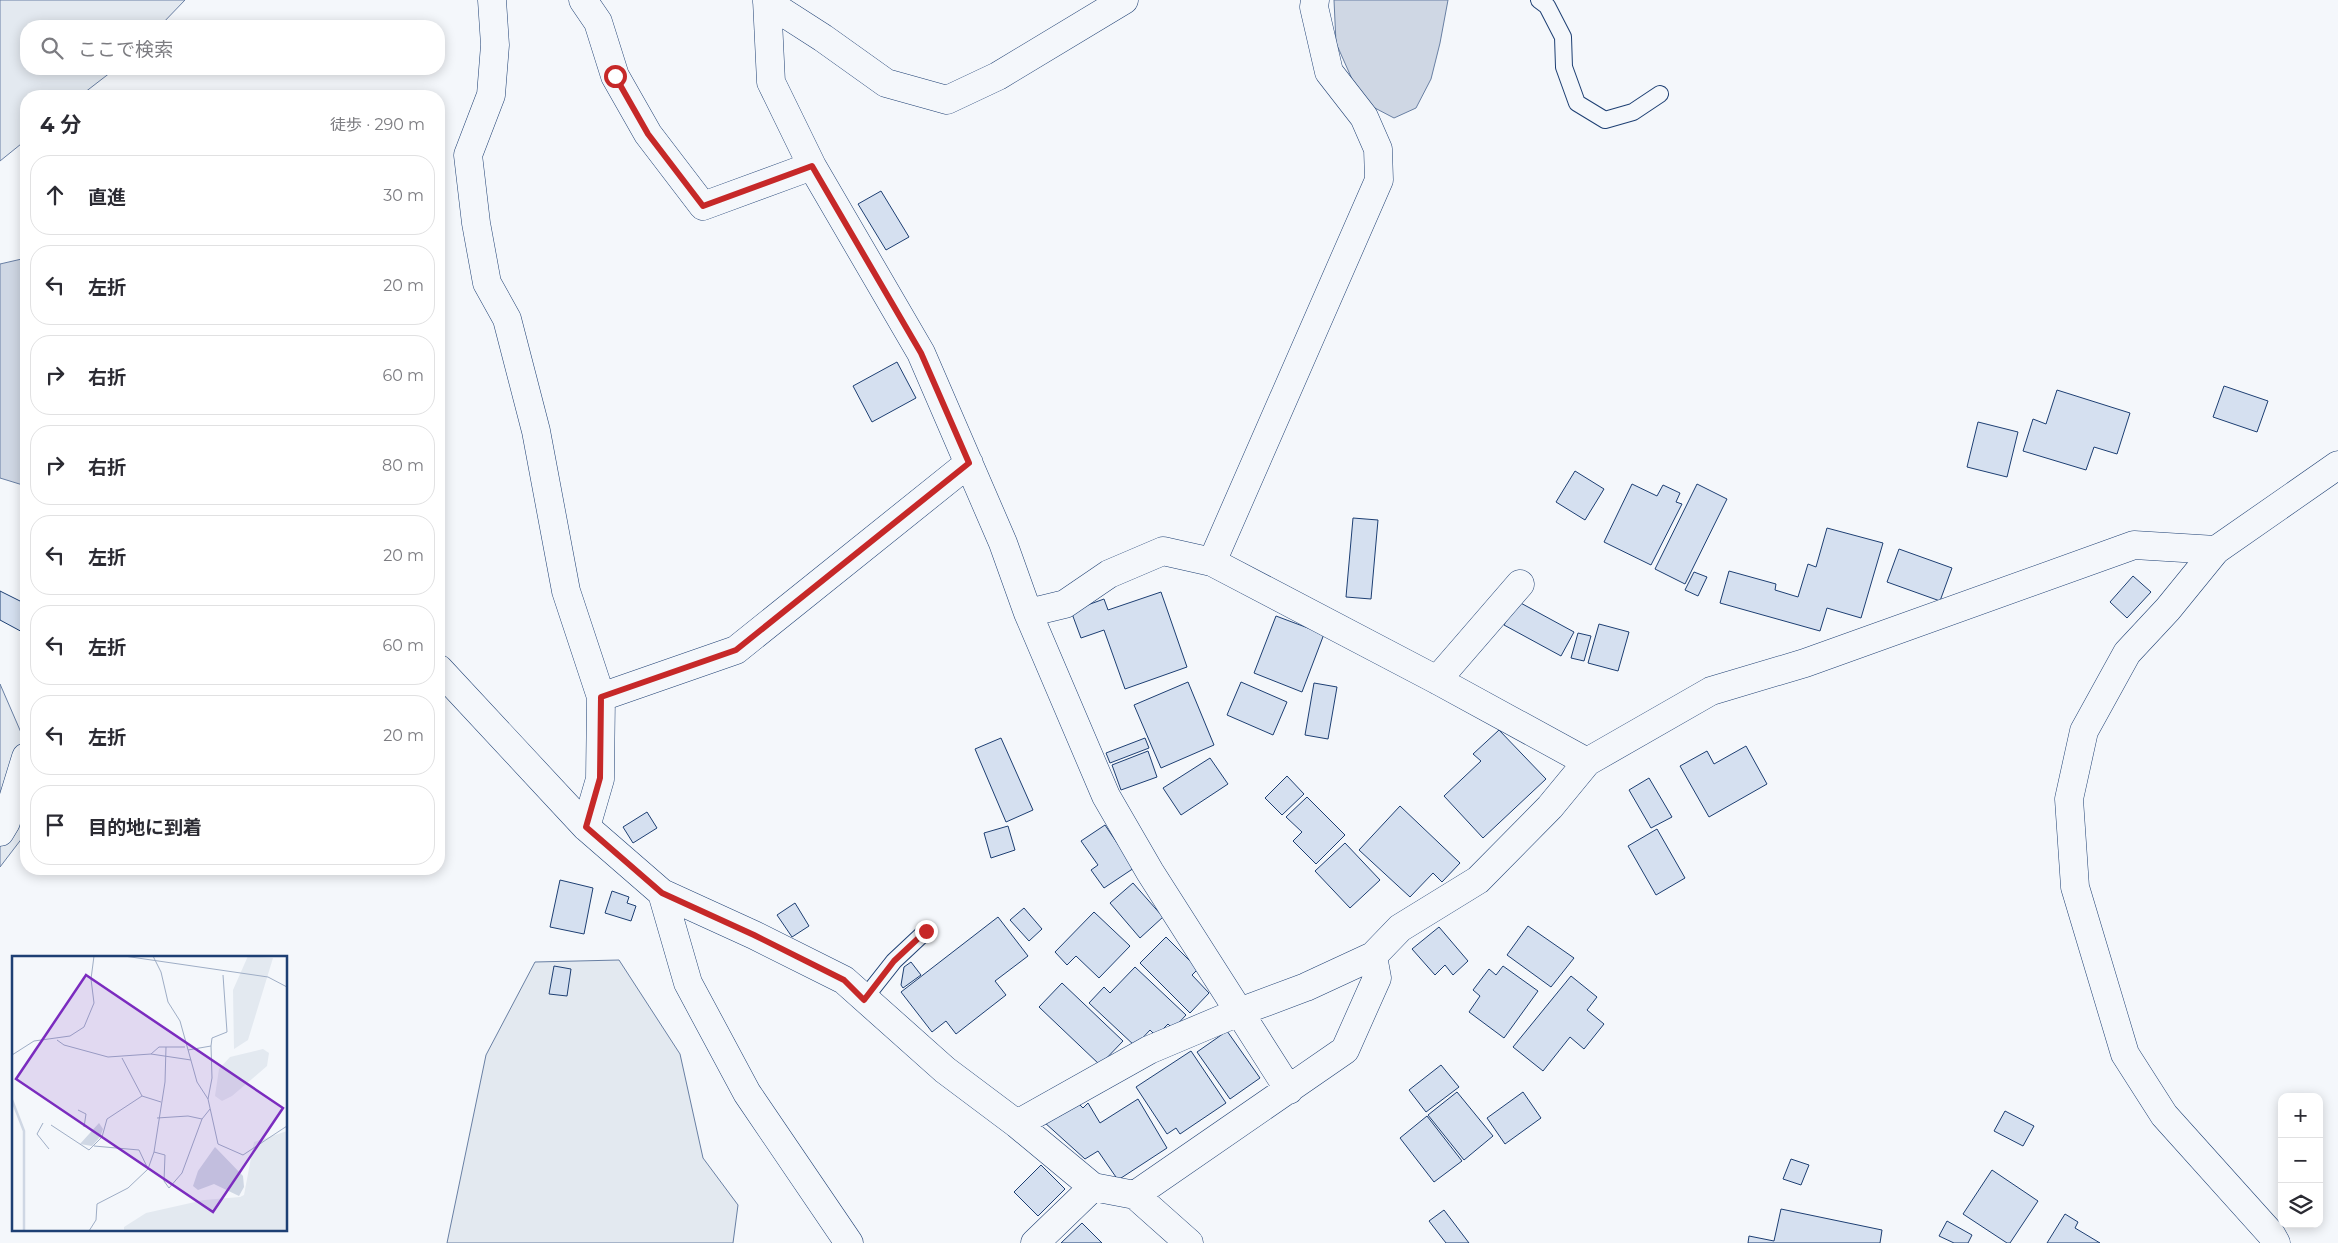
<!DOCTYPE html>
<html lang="ja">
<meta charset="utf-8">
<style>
:root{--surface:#fff;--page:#f2f2f3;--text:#2b2b33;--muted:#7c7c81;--line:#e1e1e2}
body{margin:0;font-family:Montserrat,"Noto Sans JP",sans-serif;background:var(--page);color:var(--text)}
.controls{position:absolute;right:15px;bottom:15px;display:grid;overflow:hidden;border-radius:10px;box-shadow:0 2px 12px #0003}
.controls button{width:45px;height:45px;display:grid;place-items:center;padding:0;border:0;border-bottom:1px solid var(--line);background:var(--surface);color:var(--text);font:25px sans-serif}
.stop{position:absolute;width:15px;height:15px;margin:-11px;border:4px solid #c62828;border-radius:50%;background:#fff}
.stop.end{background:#c62828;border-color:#fff;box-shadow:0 1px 5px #0008}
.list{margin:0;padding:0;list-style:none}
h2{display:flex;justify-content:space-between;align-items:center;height:65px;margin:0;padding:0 20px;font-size:21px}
h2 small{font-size:16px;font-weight:400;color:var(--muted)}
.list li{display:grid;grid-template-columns:32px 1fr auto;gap:15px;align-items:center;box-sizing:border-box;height:80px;margin:0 10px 10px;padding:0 10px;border:1px solid var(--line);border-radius:20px}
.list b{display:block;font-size:19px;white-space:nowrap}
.list em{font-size:16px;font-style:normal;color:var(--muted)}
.icon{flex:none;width:28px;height:28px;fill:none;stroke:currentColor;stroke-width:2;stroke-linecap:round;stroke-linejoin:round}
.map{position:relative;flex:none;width:2338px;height:1243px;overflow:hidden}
.search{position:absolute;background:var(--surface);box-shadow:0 2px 12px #0003;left:20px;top:20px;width:425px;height:55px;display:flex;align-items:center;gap:12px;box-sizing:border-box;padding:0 18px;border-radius:20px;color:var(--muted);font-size:19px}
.panel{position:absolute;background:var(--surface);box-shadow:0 2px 12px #0003;left:20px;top:90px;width:425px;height:785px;border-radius:20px}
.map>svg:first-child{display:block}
.green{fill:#e3e9f0;stroke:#687fa3}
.water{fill:#cfd7e4;stroke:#687fa3}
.building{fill:#d5e0f0;stroke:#1d3f73}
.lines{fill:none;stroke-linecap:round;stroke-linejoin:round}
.service-casing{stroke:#1d3f73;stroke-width:18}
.minor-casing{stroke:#1d3f73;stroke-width:29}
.tertiary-casing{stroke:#1d3f73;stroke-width:29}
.service{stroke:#f4f7fb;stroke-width:16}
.minor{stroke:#f4f7fb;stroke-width:28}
.tertiary{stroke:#f4f7fb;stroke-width:28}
.route{stroke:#c62828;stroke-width:6}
.inset-river{fill:none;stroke:#cfd7e4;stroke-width:2.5}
.inset-road{fill:none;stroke:#9eadc5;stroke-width:1}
.view{fill:#7b2cbf;fill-opacity:0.15;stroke:#7b2cbf;stroke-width:2.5}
.inset-edge{fill:none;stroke:#1d3f73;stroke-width:2.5}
</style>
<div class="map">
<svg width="2338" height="1243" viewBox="0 0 2338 1243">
<rect width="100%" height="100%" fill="#f4f7fb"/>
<path class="green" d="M0,0h185l-25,26h-134v43h89l-35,27h-54v44l-26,21z
M0,684l26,60v89l-26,34z
M619,960l61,94 23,104 35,47 -5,38h-286l39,-188 49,-93z"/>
<path class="water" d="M1334,0h114l-8,43 -9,36 -15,29 -22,10 -21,-11 -21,-28 -16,-36z
M26,258v228l-26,-8v-214z"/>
<path class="building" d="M881,191l28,46 -23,13 -28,-46z
M897,362l19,36 -44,24 -19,-36z
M2224,386l44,15 -11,31 -44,-15z
M2057,390l73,23 -13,41 -23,-7 -8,23 -63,-19 10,-32 13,5z
M1978,422l40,10 -11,45 -40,-10z
M1575,471l29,18 -19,31 -29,-18z
M1632,484l25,12 6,-11 17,8 -4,9 6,2 -31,61 -47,-23z
M1697,484l30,15 -42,85 -30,-15z
M1353,518l25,2 -7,79 -25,-2z
M1827,528l56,15 -22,75 -34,-10 -7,23 -100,-28 9,-32 47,13 -1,6 23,7 10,-33 8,3z
M1899,549l53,19 -12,33 -53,-19z
M1694,572l13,5 -9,19 -13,-6z
M2133,576l18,16 -24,26 -17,-16z
M0,591l26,13v30l-26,-14z
M1161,592l26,75 -62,22 -21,-59 -23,8 -10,-27 33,-12 4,11z
M1517,601l57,31 -13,24 -57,-31z
M1276,616l48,18 -22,58 -48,-19z
M1599,624l30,8 -11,39 -30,-8z
M1578,633l13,3 -7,25 -13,-3z
M1188,682l26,63 -53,23 -27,-63z
M1241,682l46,20 -14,33 -46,-20z
M1314,683l23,4 -9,52 -23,-4z
M1499,730l47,49 -63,59 -39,-42 37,-35 -8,-7z
M1001,738l32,72 -27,12 -31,-73z
M1145,738l4,10 -39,15 -4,-10z
M1746,746l21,38 -58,33 -29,-51 27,-15 7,13z
M1148,751l9,26 -36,13 -9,-25z
M1210,758l18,26 -47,31 -18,-27z
M1287,776l17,18 -22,21 -17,-17z
M1649,778l23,39 -21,11 -22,-38z
M1307,797l38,38 -29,29 -23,-23 9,-9 -16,-15z
M1400,806l60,57 -18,19 -9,-9 -23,24 -51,-47z
M647,812l10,16 -24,15 -10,-16z
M1105,825l29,43 -30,20 -13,-18 7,-5 -17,-24z
M1008,826l7,24 -24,8 -7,-25z
M1657,829l28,49 -29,17 -28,-49z
M1345,843l35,37 -30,28 -35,-37z
M560,880l33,8 -9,46 -34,-7z
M1133,883l30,34 -23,21 -30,-35z
M612,891l17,6 -2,6 9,3 -5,15 -26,-8z
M795,903l14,23 -17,11 -15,-22z
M1024,908l18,21 -13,12 -19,-21z
M1094,912l36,34 -31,32 -23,-22 -9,9 -12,-13z
M998,917l30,39 -33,25 11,14 -50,39 -10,-13 -14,11 -31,-40z
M1528,926l46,32 -23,29 -44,-32z
M1439,927l29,34 -15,14 -8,-10 -10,10 -23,-26z
M1166,937l32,32 -6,6 17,18 -19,20 -50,-50z
M911,962l10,13 -18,13 -2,-3 3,-18z
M554,966l17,3 -4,27 -18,-2z
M1503,966l35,25 -34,47 -35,-26 11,-16 -7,-6 16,-21 7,6z
M1135,967l51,48 -13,14 -5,-5 -12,12 -6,-6 -15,16 -46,-43 15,-16 6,6z
M1571,976l26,21 -10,13 17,14 -20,25 -14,-12 -27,34 -30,-24z
M1062,983l61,58 -23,24 -61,-58z
M1227,1031l33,47 -30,21 -33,-47z
M1191,1051l35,52 -46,31 -4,-6 -9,6 -31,-47z
M1441,1065l18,22 -33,25 -17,-22z
M1457,1092l36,44 -29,24 -36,-45z
M1523,1092l18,26 -36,26 -18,-26z
M1138,1099l29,49 -49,32 -20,-29 -13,8 -41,-37 31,-22 8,8 5,-5 12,20z
M2005,1111l29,15 -11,20 -29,-15z
M1427,1116l35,45 -28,21 -34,-44z
M1791,1159l18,6 -8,20 -18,-6z
M1041,1165l24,24 -27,27 -24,-24z
M1992,1170l46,31 -28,42h-3l-44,-29z
M1781,1209l101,21 -2,13h-132l1,-7 25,5z
M1444,1210l25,33h-23l-17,-22z
M2065,1214l13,8 -3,6 25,15h-53z
M1947,1221l25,14 -4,8h-14l-15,-7z
M1082,1223l20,20h-41z"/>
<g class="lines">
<g class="service-casing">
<path id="service" d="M1539,0l8,6 16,31 1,30 13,36 28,17 28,-8 27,-18
M864,999l30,-38 32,-30"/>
</g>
<g class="minor-casing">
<path id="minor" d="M492,0l3,45 -4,50 -23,60 8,68 11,60 20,36 29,112 30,160 35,106 -1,82 -14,48
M583,0l15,22 17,54 33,58 55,72 109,-40 109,187 82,190 25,70 78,183 44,76 139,218
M767,0l4,82 41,84
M767,2l56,36 63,45 61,17 51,-24 126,-76
M1212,562l167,-382 -1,-31 -14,-32 -35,-45 -15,-65 1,-7
M1028,613l37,-9 44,-30 54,-23 49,11 225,118 150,82
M439,669l147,158 76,66 92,42 90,45 101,90 72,54 76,63 42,8 54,48
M1437,680l83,-96
M601,697l135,-47 233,-187
M0,832l6,-10 20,-65
M662,893l26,90 59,110 102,150
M1017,1124l132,-74 90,-38 67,-25 67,-31 27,-28 78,-48 72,-73 37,-45 124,-71 94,-28 329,-118 82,5
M1135,1195l210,-145 32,-72 -4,-22
M1035,1243l58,-56"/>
</g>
<g class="tertiary-casing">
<path id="tertiary" d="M2276,1243l-5,-9 -107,-119 -39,-61 -50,-167 -6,-88 15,-68 43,-78 41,-44 48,-59 122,-85"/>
</g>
<use href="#service" class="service"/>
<use href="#minor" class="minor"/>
<use href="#tertiary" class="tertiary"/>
</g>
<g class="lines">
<path class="route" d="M615,76l33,58 55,72 109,-40 109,187 48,110 -233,187 -135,47 -1,81 -14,49 76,66 92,42 90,45 20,20 30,-39 32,-30"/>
</g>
<g transform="translate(12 956)">
<rect width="275" height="275" fill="#f4f7fb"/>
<path d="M236,0l25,2 -25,82 -14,9 -1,-59zM251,93l6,4 -2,13 -35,30 -10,5 -7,-5 4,-27 11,-12zM275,175v100h-163v-4l22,-14 58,-13 36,-3 4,-2 10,-53z" fill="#e3e9f0"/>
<path d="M87,167l4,6 -3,8 -8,9 -12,-2zM203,191l28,29 1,11 -5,9 -25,-12 -16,6 -5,-4 5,-15z" fill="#cfd7e4"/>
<path class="inset-river" d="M0,144l12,31v100"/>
<path class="inset-road" d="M112,0l144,21 19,10M141,0l8,16 7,30 12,19 17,61 11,17 10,45 25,11 44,-29M45,84l7,5 44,12 43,-3 40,6M154,91l-1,35 -11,70 11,3 -1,26 5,7 13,-15 20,-54 8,-10M176,94l23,-4 1,-8 15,-6 -4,-57M139,98l8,-7h26M0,99l22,-14 36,-5 14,-9 10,-24 -3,-24 3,-23M110,102l20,38 19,6M196,143l4,-21 -1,-32M66,154l8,4 -2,13M145,162l31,-2 14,3M31,167l-6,11 12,15M39,169l38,25 13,-13 5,-18 35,-23M82,190l45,4 9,19M77,275l7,-11 1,-16 31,-16 20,-19 6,-17"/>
<path class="view" d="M74,19l197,133 -70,104 -197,-133z"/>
<rect width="275" height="275" class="inset-edge"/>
</g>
</svg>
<div class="controls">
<button>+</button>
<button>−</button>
<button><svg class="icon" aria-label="layers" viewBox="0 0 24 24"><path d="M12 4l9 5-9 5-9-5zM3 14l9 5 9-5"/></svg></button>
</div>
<div class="stop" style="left:615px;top:76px"></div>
<div class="stop end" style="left:926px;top:931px"></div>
<div class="search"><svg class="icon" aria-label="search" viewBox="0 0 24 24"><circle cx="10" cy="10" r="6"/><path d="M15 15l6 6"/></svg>ここで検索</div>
<section class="panel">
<h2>4 分<small>徒歩 · 290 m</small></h2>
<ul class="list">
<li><svg class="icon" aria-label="ahead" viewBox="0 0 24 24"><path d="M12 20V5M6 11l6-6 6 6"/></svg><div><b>直進</b></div><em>30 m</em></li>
<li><svg class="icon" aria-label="left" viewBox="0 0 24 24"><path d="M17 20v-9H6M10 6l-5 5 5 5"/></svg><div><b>左折</b></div><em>20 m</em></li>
<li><svg class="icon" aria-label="right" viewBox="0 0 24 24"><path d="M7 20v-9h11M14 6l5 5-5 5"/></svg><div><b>右折</b></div><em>60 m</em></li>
<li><svg class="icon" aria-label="right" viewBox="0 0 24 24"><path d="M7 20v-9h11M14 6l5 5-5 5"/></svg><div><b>右折</b></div><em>80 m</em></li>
<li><svg class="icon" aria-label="left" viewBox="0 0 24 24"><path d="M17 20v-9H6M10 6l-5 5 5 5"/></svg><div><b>左折</b></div><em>20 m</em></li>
<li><svg class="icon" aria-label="left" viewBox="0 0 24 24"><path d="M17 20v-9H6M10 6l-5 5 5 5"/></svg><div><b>左折</b></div><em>60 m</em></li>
<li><svg class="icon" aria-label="left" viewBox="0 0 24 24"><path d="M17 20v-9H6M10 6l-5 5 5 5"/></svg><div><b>左折</b></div><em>20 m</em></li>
<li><svg class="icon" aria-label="arrive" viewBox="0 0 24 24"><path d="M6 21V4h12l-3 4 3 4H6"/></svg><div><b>目的地に到着</b></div></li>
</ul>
</section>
</div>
